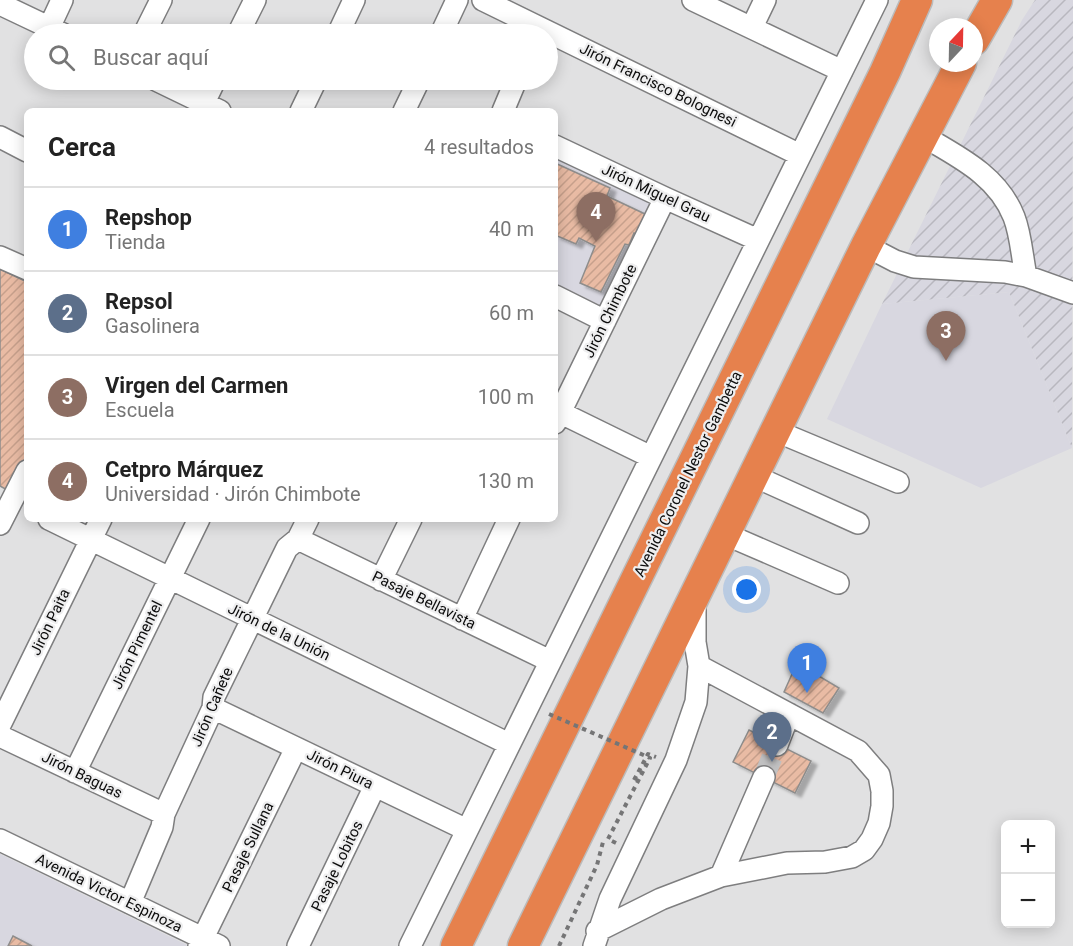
<!DOCTYPE html>
<html lang="es">
<meta charset="utf-8">
<style>
:root{--surface:#fff;--page:#f2f2f2;--text:#222;--muted:#767676;--line:#e0e0e0;--accent:#1a73e8}
body{margin:0;font-family:Roboto,sans-serif;background:var(--page);color:var(--text)}
.controls{position:absolute;right:18px;bottom:18px;display:grid;overflow:hidden;border-radius:9px;box-shadow:0 3px 15px #0003}
.controls button{width:54px;height:54px;display:grid;place-items:center;padding:0;border:0;border-bottom:2px solid var(--line);background:var(--surface);color:var(--text);font:30px sans-serif}
.compass{position:absolute;left:929px;top:18px;width:54px;height:54px;border-radius:50%;background:var(--surface);box-shadow:0 3px 15px #0003;rotate:22deg}
.you{position:absolute;left:747px;top:590px;width:21px;height:21px;margin:-15px;border:4px solid #fff;border-radius:50%;background:#1a73e8;box-shadow:0 0 0 9px #1a73e833}
.badge{display:grid;place-items:center;width:39px;height:39px;border-radius:50%;background:var(--accent);color:#fff;font-size:20px;font-weight:700}
.pin{position:absolute;translate:-50% -50px;filter:drop-shadow(0 2px 3px #0008)}
.pin::after{content:'';position:absolute;top:32px;width:21px;height:18px;background:inherit;clip-path:polygon(0 0,100% 0,50% 100%)}
.list{margin:0;padding:0;list-style:none}
h2{display:flex;justify-content:space-between;align-items:center;height:78px;margin:0;padding:0 24px;font-size:26px}
h2 small{font-size:20px;font-weight:400;color:var(--muted)}
.list li{display:grid;grid-template-columns:39px 1fr auto;gap:18px;align-items:center;box-sizing:border-box;height:84px;padding:0 24px;border-top:2px solid var(--line)}
.list b{display:block;font-size:22px;white-space:nowrap}
.list p{margin:0;font-size:20px;white-space:nowrap;color:var(--muted)}
.list em{font-size:20px;font-style:normal;color:var(--muted)}
.icon{flex:none;width:33px;height:33px;fill:none;stroke:currentColor;stroke-width:2;stroke-linecap:round;stroke-linejoin:round}
.map{position:relative;flex:none;width:1073px;height:946px;overflow:hidden}
.search{position:absolute;background:var(--surface);box-shadow:0 3px 15px #0003;left:24px;top:24px;width:534px;height:66px;display:flex;align-items:center;gap:15px;box-sizing:border-box;padding:0 21px;border-radius:33px;color:var(--muted);font-size:22px}
.panel{position:absolute;background:var(--surface);box-shadow:0 3px 15px #0003;left:24px;top:108px;width:534px;height:414px;border-radius:9px}
.map>svg:first-child{display:block}
.built{fill:#d8d7e0}
.industrial{fill:url(#industrial-furrows)}
.building{fill:url(#building-hatch);stroke:#8e8d8c;stroke-width:1.5;filter:url(#shadow)}
.lines{fill:none;stroke-linecap:round;stroke-linejoin:round}
.minor-tunnel{stroke:#c1c1c2;stroke-width:21;stroke-dasharray:21 10;stroke-linecap:butt}
.minor-casing{stroke:#7e7e7f;stroke-width:24}
.highway-casing{stroke:#bbb;stroke-width:33}
.path{stroke:#757576;stroke-width:4;stroke-dasharray:4.5 4.5;stroke-linecap:butt}
.minor{stroke:#fff;stroke-width:21}
.highway{stroke:#e6814d;stroke-width:30}
.path-bridge{stroke:#757576;stroke-width:4;stroke-dasharray:4.5 4.5;stroke-linecap:butt}
.labels{text-anchor:middle;dominant-baseline:central;stroke-width:4.5;stroke-linejoin:round;paint-order:stroke}
.street-label{font-size:15px;fill:#0c0c0c;stroke:#eeeeef}
</style>
<div class="map">
<svg width="1073" height="946" viewBox="0 0 1073 946">
<defs>
<pattern id="industrial-furrows" width="10" height="10" patternUnits="userSpaceOnUse" patternTransform="scale(1.5)"><rect width="10" height="10" fill="#d8d7e0"/><path d="M-1 1l2-2M0 10L10 0M9 11l2-2" fill="none" stroke="#b8b7bf"/></pattern>
<pattern id="building-hatch" width="6" height="6" patternUnits="userSpaceOnUse" patternTransform="scale(1.5)"><rect width="6" height="6" fill="#e9bba4"/><path d="M-1 1l2-2M0 6l6-6M5 7l2-2" fill="none" stroke="#c7a08c"/></pattern>
<filter id="shadow"><feDropShadow dx="6" dy="4" stdDeviation="1.5" flood-color="#0004"/></filter>
</defs>
<rect width="100%" height="100%" fill="#e1e1e2"/>
<path class="built" d="M555,153l102,47 -53,109 -49,-25z
M1009,292l63,156 -91,40 -154,-69 55,-115z
M0,854l187,91 -1,1h-186z"/>
<path class="industrial" d="M1035,0h38l-1,448 -63,-156 -127,12 140,-284z"/>
<path class="building" d="M555,163l55,25 -3,8 38,18 -8,20 -3,-1 -5,12 -4,-1 -24,48 -21,-9 15,-37 -16,-8 -3,6 -21,-9z
M0,269l27,13v173l-18,36 -9,-5z
M797,663l42,25 -16,25 -39,-21z
M749,730l62,31 -16,32 -62,-31z
M13,936l19,10h-24z"/>
<g class="lines">
<path class="minor-tunnel" d="M764,777l13,-32"/>
<g class="minor-casing">
<path id="minor" d="M483,0l317,155
M693,0l149,71
M0,4l63,30
M752,27l13,-27
M49,28l13,-28
M144,34l17,-34
M238,34l17,-34
M338,34l16,-34
M441,34l16,-34
M156,80l64,31
M200,111l15,-31
M301,111l15,-31
M404,111l15,-31
M503,111l13,-31
M923,136c36,21 75,40 91,81 7,18 8,40 12,59
M0,137l27,14
M555,146l110,52 93,42
M866,246l29,15 19,6 91,5 21,4 47,17
M0,257l27,12
M555,296l50,25
M555,410l96,47
M555,423l110,-225
M776,431l122,51
M754,476l104,47
M49,519l460,225
M0,524l27,-53
M725,534l113,49
M298,539l252,122
M381,580l30,-61
M462,619l47,-100
M213,708l254,122
M0,725l101,-206
M0,736l164,78
M777,745l12,-31
M75,772l124,-253
M0,840l219,106
M721,876l43,-99
M130,903l32,-76 2,-13 49,-106 1,-11 73,-149 11,-9 10,-20
M597,931l64,-32 60,-23 66,-13 38,-1 27,-5 12,-7 8,-11 7,-16 3,-17v-15l-3,-16 -21,-24 -159,-85
M199,946l97,-198
M298,946l77,-160
M410,946l467,-946
M594,946l16,-47 66,-139 20,-58 3,-36 -4,-24v-40"/>
</g>
<g class="highway-casing">
<path id="highway" d="M974,40l23,-40
M456,946l429,-874 32,-72
M523,946l343,-700 95,-183"/>
</g>
<path class="path" d="M634,780l14,-26 8,3
M616,843l-8,-4 42,-81 -2,-1
M559,946l38,-81 6,-23"/>
<use href="#minor" class="minor"/>
<use href="#highway" class="highway"/>
<path class="path-bridge" d="M549,714l99,43"/>
</g>
<g class="labels">
<g class="street-label">
<text transform="translate(658 85) rotate(26)">Jirón Francisco Bolognesi</text>
<text transform="translate(656 193) rotate(25)">Jirón Miguel Grau</text>
<text transform="translate(610 311) rotate(-64)">Jirón Chimbote</text>
<text transform="translate(688 474) rotate(-64)">Avenida Coronel Nestor Gambetta</text>
<text transform="translate(424 600) rotate(26)">Pasaje Bellavista</text>
<text transform="translate(50 622) rotate(-64)">Jirón Paita</text>
<text transform="translate(279 632) rotate(26)">Jirón de la Unión</text>
<text transform="translate(137 645) rotate(-64)">Jirón Pimentel</text>
<text transform="translate(212 707) rotate(-67)">Jirón Cañete</text>
<text transform="translate(340 769) rotate(26)">Jirón Piura</text>
<text transform="translate(82 775) rotate(26)">Jirón Baguas</text>
<text transform="translate(248 847) rotate(-64)">Pasaje Sullana</text>
<text transform="translate(337 866) rotate(-64)">Pasaje Lobitos</text>
<text transform="translate(109 893) rotate(26)">Avenida Victor Espinoza</text>
</g>
</g>
</svg>
<div class="controls">
<button>+</button>
<button>−</button>
</div>
<svg class="compass" viewBox="-18 -18 36 36"><path d="M0-13l5 13h-10z" fill="#e53935"/><path d="M0 13l5-13h-10z" fill="#767676"/></svg>
<div class="you"></div>
<div class="pin badge" style="left:807px;top:693px;background:#3f7fe0">1</div>
<div class="pin badge" style="left:772px;top:762px;background:#5c6f8a">2</div>
<div class="pin badge" style="left:946px;top:361px;background:#8d6e63">3</div>
<div class="pin badge" style="left:596px;top:242px;background:#8d6e63">4</div>
<div class="search"><svg class="icon" aria-label="search" viewBox="0 0 24 24"><circle cx="10" cy="10" r="6"/><path d="M15 15l6 6"/></svg>Buscar aquí</div>
<section class="panel">
<h2>Cerca<small>4 resultados</small></h2>
<ul class="list">
<li><span class="badge" style="background:#3f7fe0">1</span><div><b>Repshop</b><p>Tienda</p></div><em>40 m</em></li>
<li><span class="badge" style="background:#5c6f8a">2</span><div><b>Repsol</b><p>Gasolinera</p></div><em>60 m</em></li>
<li><span class="badge" style="background:#8d6e63">3</span><div><b>Virgen del Carmen</b><p>Escuela</p></div><em>100 m</em></li>
<li><span class="badge" style="background:#8d6e63">4</span><div><b>Cetpro Márquez</b><p>Universidad · Jirón Chimbote</p></div><em>130 m</em></li>
</ul>
</section>
</div>
